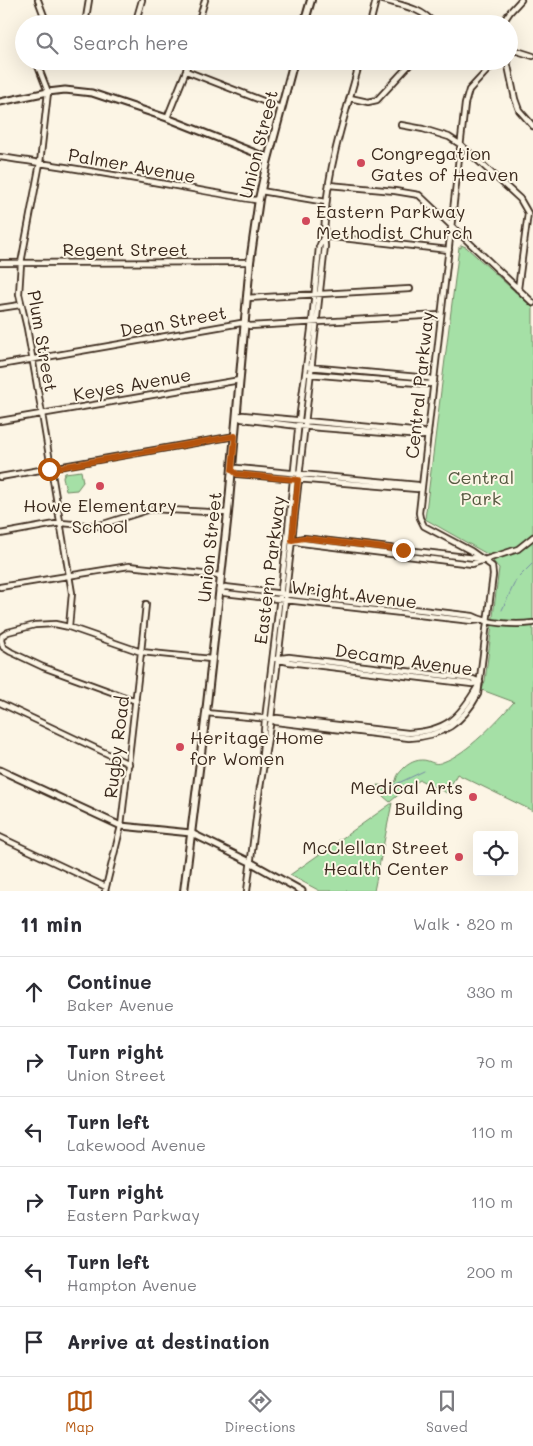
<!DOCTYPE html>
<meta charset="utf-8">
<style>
:root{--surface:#fff;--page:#f7f7f7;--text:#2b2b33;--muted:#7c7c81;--line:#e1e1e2;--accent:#b45309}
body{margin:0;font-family:Mali,sans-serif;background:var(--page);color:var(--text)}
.controls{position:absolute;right:15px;bottom:15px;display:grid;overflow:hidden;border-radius:5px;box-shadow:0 5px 20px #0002}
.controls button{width:45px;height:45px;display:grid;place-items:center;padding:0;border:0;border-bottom:1px solid var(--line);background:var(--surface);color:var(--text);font:25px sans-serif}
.stop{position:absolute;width:15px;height:15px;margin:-11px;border:4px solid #b45309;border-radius:50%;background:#fff}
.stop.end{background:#b45309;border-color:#fff;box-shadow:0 1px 5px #0008}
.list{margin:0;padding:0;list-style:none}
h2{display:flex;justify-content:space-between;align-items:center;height:65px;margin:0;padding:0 20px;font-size:21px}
h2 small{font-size:16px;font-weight:400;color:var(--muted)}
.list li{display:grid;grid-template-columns:32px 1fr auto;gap:15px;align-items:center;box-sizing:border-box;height:70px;padding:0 20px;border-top:1px solid var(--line)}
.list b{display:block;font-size:19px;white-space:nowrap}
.list p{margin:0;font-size:16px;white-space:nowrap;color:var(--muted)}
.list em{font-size:16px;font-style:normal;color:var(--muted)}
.icon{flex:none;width:28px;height:28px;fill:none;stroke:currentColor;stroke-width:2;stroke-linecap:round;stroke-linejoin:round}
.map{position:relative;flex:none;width:533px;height:891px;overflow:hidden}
.search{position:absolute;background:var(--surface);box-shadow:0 5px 20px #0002;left:15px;right:15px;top:15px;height:55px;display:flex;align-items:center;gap:12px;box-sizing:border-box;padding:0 18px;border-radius:28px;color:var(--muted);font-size:19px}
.sheet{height:485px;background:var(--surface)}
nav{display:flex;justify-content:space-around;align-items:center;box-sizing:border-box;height:70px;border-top:1px solid var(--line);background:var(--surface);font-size:14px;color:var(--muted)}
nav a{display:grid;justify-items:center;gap:2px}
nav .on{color:var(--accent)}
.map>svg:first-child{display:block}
.green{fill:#a5e0a6;stroke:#708562}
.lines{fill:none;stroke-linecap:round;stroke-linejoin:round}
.stream{stroke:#778ca2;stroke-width:1}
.minor-casing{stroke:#3b2a1e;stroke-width:8}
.tertiary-casing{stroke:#3b2a1e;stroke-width:9}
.secondary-casing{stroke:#3b2a1e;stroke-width:10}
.minor{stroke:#fcf5e5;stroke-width:4.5}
.tertiary{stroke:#fcf5e5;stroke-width:5}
.secondary{stroke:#fcf5e5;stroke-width:6}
.route{stroke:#b45309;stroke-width:6}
.poi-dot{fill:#d1495b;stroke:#fcf5e5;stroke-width:2}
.labels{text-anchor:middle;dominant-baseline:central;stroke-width:4;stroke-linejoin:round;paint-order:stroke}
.street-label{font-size:18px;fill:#3b2a1e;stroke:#fcf5e5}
.poi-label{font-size:18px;fill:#3b2a1e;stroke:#fcf5e5;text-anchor:start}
.park-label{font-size:18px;fill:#565840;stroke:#fcf5e5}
</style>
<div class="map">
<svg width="533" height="891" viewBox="0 0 533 891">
<rect width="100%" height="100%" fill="#fcf5e5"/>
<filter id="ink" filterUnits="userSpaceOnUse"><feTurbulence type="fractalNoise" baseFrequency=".02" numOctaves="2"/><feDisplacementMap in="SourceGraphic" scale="10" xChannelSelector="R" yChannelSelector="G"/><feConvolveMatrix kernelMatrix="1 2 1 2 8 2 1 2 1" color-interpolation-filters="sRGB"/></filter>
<g filter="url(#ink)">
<path class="green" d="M461,245l5,2 67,61v503l-76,-37 -10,19 -27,-13 -16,10 -14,12 -13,-11v-6l9,1 10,-5c1,-6 3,-8 8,-13 6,-6 16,-10 24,-7 6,2 8,4 15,1 25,-9 53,-40 71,-60l-32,-12 3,-9 14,-113 -12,-14 -62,-35 34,-272 2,1z
M81,471l2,11 -6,8 -11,1 -3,-14 2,-4z
M392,803l-18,88h-54l-30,-16z"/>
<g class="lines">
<path class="stream" d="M502,610l14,-30 17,-17
M388,788l36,-17"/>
<g class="minor-casing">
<path id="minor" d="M38,0l9,24
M383,0c17,5 40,8 51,24
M85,24l4,-24
M135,24l7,-24
M198,24l7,-24
M370,24l6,-24
M502,24l8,-12 11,-12
M509,52l5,-2 19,6
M36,61l12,31 -8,71 -19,100 -2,31 8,34 15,86 30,179 -3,34
M507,61l8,38 4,11 14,16
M186,71l95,37
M350,98l18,4 9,-2 36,-39
M167,118l19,-47 2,-10
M401,125l22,4 26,8 12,8 59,54 8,14 -10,76
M0,157c85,12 170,28 255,43l4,-1
M329,185l66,6 24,4 114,108
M261,191l65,11
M324,236l125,14
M0,263l250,-1
M246,298l164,-9
M0,308l20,-3
M0,365l241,-42 9,3 190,-11
M309,367l120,11 5,3
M309,374l120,10 5,-3
M237,416l5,3 56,7 124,10 6,-1
M237,416l6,-1 180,17 5,3
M0,421l240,-41
M232,471l5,-3 181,17 3,2
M232,471l5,3 180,15 4,-2
M0,477l235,-41
M0,534l61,-11 36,3 54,-17 77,4
M290,540l12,3 170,21 46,-15 15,-12
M295,540l9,-2 179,21
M0,587l129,-21 92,10
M219,590l6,-3 248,29c15,8 43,9 60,7
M219,590l5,3 248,28 8,-1
M281,658l8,-1 184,22 7,3
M276,659l13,3 183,22 8,-2
M136,701l-93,-34 -32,-15 -8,-5 -2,-7 1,-4 6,-4 27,-7 20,-1 14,3 72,25 70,7
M0,703l129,61
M206,713l65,6 6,-1 131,15c39,-2 51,-15 70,-47
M271,719l5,3 133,16c34,-2 53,-14 69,-44l15,-119 -1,-9 -21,-15 -47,-25 -4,-8 -1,-5 46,-409 4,-14 27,-29
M262,756l3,-37 22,-180 12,-119 13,-98 7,-75 4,-9
M260,788l11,-69 21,-179 33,-294c-2,-13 0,-25 1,-38 4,-51 21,-98 34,-147
M0,837l106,50
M105,891l16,-65 20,-174 5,-48
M247,891l13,-105"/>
</g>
<g class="tertiary-casing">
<path id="tertiary" d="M0,102l48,-10 17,-2 27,3 75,25 101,40
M0,770l121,56 70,7 59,29 52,29"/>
</g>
<g class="secondary-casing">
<path id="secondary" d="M304,24l7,-24
M184,891l22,-178 22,-200 22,-251 9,-63 8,-36 27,-102"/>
</g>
<use href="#minor" class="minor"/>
<use href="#tertiary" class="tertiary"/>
<use href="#secondary" class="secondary"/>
</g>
</g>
<g class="lines" filter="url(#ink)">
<path class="route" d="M49,469l186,-33 -3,34 5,4 61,6 -6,60 12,-2 99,12"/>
</g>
<g class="poi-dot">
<circle cx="361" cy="163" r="5"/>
<circle cx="306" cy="221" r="5"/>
<circle cx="100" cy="486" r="5"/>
<circle cx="180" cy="747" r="5"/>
<circle cx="473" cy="797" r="5"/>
<circle cx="459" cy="857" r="5"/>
</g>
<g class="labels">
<g class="street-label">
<text transform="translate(258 144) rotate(-76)">Union Street</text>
<text transform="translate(132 165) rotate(10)">Palmer Avenue</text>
<text x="125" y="249">Regent Street</text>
<text transform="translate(173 321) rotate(-10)">Dean Street</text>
<text transform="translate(43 341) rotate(80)">Plum Street</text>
<text transform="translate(132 384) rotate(-10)">Keyes Avenue</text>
<text transform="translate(419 385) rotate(-84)">Central Parkway</text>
<text transform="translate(209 547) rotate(-84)">Union Street</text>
<text transform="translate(269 570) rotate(-83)">Eastern Parkway</text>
<text transform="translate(354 594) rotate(7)">Wright Avenue</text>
<text transform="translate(404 659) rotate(8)">Decamp Avenue</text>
<text transform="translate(116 747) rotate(-83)">Rugby Road</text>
</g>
<g class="poi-label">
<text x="371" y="153">Congregation<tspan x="371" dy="21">Gates of Heaven</tspan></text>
<text x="316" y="211">Eastern Parkway<tspan x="316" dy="21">Methodist Church</tspan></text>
<text x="100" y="505" text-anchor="middle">Howe Elementary<tspan x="100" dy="21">School</tspan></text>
<text x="190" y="737">Heritage Home<tspan x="190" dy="21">for Women</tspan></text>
<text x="463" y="787" text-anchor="end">Medical Arts<tspan x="463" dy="21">Building</tspan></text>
<text x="449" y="847" text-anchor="end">McClellan Street<tspan x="449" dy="21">Health Center</tspan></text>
</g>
<g class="park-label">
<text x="481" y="477">Central<tspan x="481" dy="21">Park</tspan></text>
</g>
</g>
</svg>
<div class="controls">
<button><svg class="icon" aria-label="locate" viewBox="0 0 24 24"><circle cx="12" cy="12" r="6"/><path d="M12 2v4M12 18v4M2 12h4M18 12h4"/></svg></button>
</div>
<div class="stop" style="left:49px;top:469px"></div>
<div class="stop end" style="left:403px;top:550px"></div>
<div class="search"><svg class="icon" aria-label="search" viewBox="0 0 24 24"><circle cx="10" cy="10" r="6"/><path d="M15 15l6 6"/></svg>Search here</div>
</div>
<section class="sheet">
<h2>11 min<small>Walk · 820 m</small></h2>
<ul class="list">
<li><svg class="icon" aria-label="ahead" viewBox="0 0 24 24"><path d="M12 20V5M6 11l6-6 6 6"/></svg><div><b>Continue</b><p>Baker Avenue</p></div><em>330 m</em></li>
<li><svg class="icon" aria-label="right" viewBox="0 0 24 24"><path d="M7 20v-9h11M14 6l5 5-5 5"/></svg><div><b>Turn right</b><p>Union Street</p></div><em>70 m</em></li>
<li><svg class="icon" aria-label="left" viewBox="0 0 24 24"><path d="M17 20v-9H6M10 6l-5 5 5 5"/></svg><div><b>Turn left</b><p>Lakewood Avenue</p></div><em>110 m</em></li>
<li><svg class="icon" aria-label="right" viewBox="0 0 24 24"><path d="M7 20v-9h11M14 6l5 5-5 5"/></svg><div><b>Turn right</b><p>Eastern Parkway</p></div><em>110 m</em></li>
<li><svg class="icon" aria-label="left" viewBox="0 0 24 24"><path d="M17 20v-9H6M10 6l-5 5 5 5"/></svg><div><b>Turn left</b><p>Hampton Avenue</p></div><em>200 m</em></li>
<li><svg class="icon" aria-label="arrive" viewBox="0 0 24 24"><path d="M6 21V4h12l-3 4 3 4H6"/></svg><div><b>Arrive at destination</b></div></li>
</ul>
</section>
<nav>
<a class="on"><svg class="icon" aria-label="map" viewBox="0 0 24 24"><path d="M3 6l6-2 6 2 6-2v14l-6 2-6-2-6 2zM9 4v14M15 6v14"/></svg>Map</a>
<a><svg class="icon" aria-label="directions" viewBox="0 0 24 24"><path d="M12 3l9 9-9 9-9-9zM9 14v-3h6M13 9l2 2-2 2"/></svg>Directions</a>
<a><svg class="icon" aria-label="saved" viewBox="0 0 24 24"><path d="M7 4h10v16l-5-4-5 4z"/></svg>Saved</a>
</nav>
